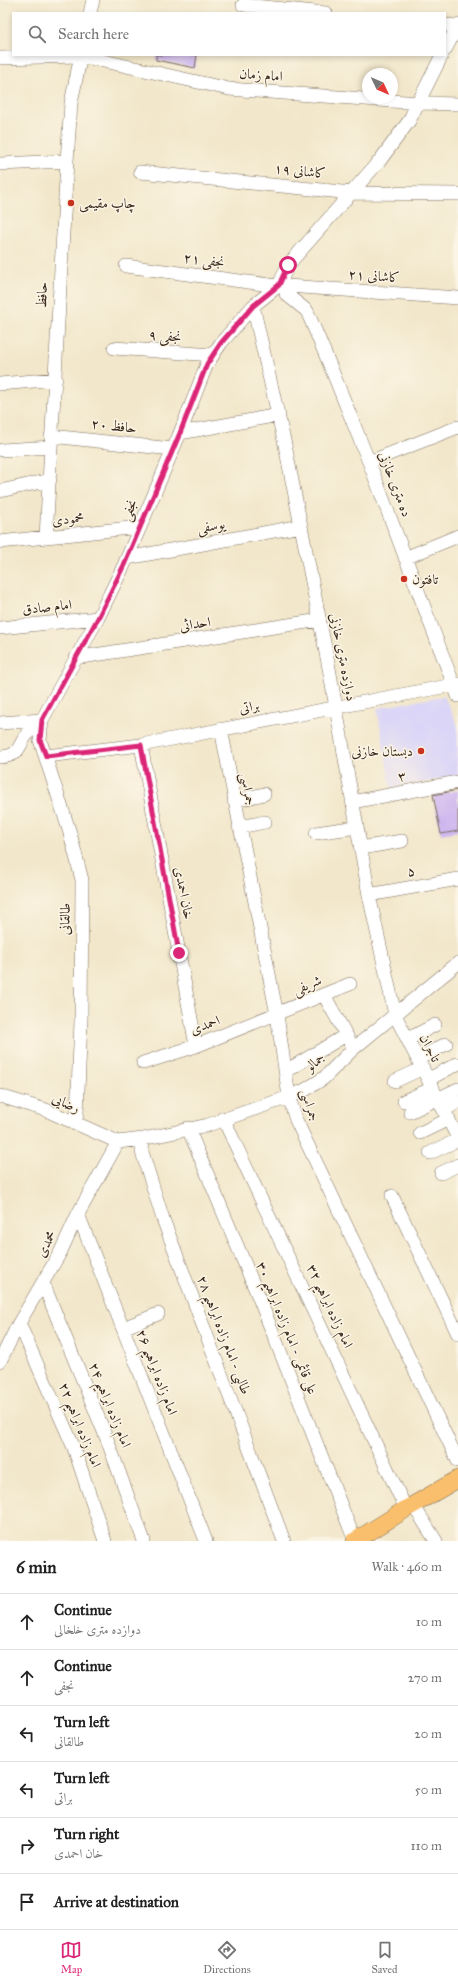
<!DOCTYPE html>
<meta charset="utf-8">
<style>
:root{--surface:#fff;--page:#f2f2f2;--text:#222;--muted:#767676;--line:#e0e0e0;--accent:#db2777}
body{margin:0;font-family:"IM FELL Great Primer",Amiri,serif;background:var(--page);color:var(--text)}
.compass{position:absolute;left:362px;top:68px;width:36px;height:36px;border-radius:50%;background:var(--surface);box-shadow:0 2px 6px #0003;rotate:134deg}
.stop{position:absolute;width:12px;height:12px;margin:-9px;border:3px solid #db2777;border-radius:50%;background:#fff}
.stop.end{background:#db2777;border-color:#fff;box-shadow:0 1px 4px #0008}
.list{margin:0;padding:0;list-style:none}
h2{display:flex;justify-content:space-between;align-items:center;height:52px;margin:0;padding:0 16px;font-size:17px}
h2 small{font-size:13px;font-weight:400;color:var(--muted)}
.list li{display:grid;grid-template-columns:26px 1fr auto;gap:12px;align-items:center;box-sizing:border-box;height:56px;padding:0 16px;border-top:1px solid var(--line)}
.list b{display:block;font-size:15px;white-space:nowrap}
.list p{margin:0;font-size:13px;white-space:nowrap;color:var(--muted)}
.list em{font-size:13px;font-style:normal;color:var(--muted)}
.icon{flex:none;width:22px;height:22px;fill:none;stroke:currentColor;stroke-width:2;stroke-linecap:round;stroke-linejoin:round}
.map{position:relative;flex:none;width:458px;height:1541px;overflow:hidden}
.search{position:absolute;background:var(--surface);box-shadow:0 2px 6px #0003;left:12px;right:12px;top:12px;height:44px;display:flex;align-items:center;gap:10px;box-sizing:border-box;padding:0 14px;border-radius:0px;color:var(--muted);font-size:15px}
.sheet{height:388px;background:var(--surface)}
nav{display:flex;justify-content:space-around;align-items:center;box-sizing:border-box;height:56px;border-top:1px solid var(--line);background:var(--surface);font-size:11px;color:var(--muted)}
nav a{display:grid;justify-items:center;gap:2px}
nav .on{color:var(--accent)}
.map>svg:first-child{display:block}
.built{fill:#dbd6f7}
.building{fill:#cab1f0}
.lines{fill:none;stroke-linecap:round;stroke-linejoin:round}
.minor-casing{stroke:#7b6c5b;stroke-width:14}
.major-casing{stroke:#7b6c5b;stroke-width:18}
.minor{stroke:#fff;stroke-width:13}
.major{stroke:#f9bf6d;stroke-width:17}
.route{stroke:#db2777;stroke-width:5}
.poi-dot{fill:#c8321e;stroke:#fcf5e5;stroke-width:1.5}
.labels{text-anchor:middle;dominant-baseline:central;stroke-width:3;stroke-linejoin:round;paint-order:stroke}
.street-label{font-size:14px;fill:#3b2a1e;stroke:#fcf5e5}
.poi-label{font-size:14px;fill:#3b2a1e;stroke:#fcf5e5;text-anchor:start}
</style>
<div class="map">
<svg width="458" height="1541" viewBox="0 0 458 1541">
<rect width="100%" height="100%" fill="#fcf5e5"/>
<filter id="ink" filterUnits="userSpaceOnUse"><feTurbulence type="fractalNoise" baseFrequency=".025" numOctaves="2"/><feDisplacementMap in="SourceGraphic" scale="8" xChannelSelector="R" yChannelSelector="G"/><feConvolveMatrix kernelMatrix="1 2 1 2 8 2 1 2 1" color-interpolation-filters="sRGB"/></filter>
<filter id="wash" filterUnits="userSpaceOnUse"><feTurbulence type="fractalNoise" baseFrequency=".012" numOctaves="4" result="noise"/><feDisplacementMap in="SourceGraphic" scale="16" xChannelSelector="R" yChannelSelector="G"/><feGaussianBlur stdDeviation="0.9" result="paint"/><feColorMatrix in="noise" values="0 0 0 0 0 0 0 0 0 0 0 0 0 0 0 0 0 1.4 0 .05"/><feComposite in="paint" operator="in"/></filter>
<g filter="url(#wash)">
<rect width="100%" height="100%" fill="#f2e7cb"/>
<path class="built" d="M444,696l14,30v50l-67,12 -14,-80z"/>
<g id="blocks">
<path class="building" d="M156,55h41l-2,13 -39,-8z
M458,790v41l-17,3 -8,-39z"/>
</g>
</g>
<g filter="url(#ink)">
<use href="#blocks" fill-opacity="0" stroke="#7b6c5b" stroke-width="1"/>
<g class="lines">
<g class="minor-casing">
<path id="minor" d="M243,5l83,8
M90,13l3,-13
M445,25l13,1
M445,50l13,-25
M0,58l81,-2 148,33 190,14 39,1
M0,164l67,-3
M140,172l212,21 106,1
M126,266l152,20
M279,285l9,-20 93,-106 28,-38 33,-66
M287,286l171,12
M286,294l21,17 22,52 40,99 89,234
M253,306l32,139 44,223 40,227 26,120 63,123
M114,348l99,7
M0,384l56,-5
M180,433l99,-18
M51,436l121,13
M2,450l49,-3
M369,462l89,-35
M0,491l50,-11
M46,537l21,-376 4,-58 10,-48
M0,542l139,-15
M127,558l174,-32
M405,558l53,-22
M0,628l98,-10
M75,658l245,-38
M42,720l-2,20 30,93 12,47 -1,141 -4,92 -2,11
M0,723l42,-3 56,-102 26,-53 56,-132 27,-69 14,-21 32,-37 25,-20
M221,729l56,286 12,82 7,23 162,341
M141,745l55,301
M46,756l95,-11 317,-61
M0,757c20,-1 17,-9 27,-23 4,-5 10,-9 15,-14
M234,801l30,-7
M352,802l106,-20
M239,827l26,-5
M316,833l41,-6
M361,848l41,-7
M369,895l89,-16
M324,995l26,47
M408,1039l27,-14
M418,1059l28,-15
M143,1063l53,-17 154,-62
M286,1071l60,-36
M429,1079l28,-15
M395,1081l28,-13
M0,1096l46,14 72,32 25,-3 65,-14 81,-28 16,-7 19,-12 29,-29 105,-86
M404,1101l29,-13
M444,1110l14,-8
M410,1112l48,-23
M223,1118l183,391
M188,1128l71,170 96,243
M420,1133l29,-14
M143,1139l-1,13 21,67 121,322
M430,1153l28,-13
M441,1173l17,-8
M392,1196l66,138
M78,1214l128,327
M43,1283l64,156 37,102
M19,1323l55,125 31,93
M123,1328l35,-14
M0,1361l19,-38 41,-70 18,-39 40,-72
M413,1505l23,36"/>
</g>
<g class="major-casing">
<path id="major" d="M355,1541l51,-32 52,-30"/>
</g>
<use href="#minor" class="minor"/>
<use href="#major" class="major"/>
</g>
</g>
<g class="lines" filter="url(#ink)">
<path class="route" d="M179,953l-38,-208 -95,11 -6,-16 2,-20 56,-102 26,-53 56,-132 27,-69 14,-21 32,-37 26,-21 9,-20"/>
</g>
<g class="poi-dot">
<circle cx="71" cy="203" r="4"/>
<circle cx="404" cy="579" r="4"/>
<circle cx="421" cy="751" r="4"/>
</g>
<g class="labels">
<g class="street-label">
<text transform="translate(261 75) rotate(4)">امام زمان</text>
<text transform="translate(300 171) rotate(6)">کاشانی ۱۹</text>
<text transform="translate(204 260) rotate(7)">نجفی ۲۱</text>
<text transform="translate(374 276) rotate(4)">کاشانی ۲۱</text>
<text transform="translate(42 295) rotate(-88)">حافظ</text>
<text transform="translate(165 336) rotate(4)">نجفی ۹</text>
<text transform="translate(114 426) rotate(6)">حافظ ۲۰</text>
<text transform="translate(395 484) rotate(69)">ده متری خازنی</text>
<text transform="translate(129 510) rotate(-67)">نجفی</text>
<text transform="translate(68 519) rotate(-6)">محمودی</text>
<text transform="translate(211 526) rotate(-10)">یوسفی</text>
<text transform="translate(47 607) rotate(-6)">امام صادق</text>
<text transform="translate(195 624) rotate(-9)">احداثی</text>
<text transform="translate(343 657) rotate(79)">دوازده متری خازنی</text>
<text transform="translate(249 707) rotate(-11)">براتی</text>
<text transform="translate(402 776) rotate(-10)">۳</text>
<text transform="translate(248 789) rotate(79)">جمراسی</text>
<text transform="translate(411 871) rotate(-10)">۵</text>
<text transform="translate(184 893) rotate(79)">خان احمدی</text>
<text transform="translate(65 919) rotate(-89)">طالقانی</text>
<text transform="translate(307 985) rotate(-23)">شریفی</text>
<text transform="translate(205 1025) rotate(-21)">احمدی</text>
<text transform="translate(430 1048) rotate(63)">تاجران</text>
<text transform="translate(315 1062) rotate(-40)">جمالو</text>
<text transform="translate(66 1103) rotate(24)">رضایی</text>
<text transform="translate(310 1105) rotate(73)">جمراسی</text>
<text transform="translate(46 1244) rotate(-63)">محمدی</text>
<text transform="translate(330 1306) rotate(65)">امام زاده ابراهیم ۳۲</text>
<text transform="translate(287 1328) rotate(68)">علی قائمی - امام زاده ابراهیم ۳۰</text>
<text transform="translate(224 1335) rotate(69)">طالبی - امام زاده ابراهیم ۲۸</text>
<text transform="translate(157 1372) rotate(69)">امام زاده ابراهیم ۲۶</text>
<text transform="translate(110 1405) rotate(68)">امام زاده ابراهیم ۲۴</text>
<text transform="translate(80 1425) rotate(68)">امام زاده ابراهیم ۲۲</text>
</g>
<g class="poi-label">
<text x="79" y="203">چاپ مقیمی</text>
<text x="412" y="579">تافتون</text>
<text x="413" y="751" text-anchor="end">دبستان خازنی</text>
</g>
</g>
</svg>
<svg class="compass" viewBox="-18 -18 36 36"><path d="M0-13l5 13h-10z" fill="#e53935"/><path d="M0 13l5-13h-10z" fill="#767676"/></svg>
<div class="stop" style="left:288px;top:265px"></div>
<div class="stop end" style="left:179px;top:953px"></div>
<div class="search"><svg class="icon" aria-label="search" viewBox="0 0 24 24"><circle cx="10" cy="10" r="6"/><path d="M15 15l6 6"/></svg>Search here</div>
</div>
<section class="sheet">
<h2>6 min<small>Walk · 460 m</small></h2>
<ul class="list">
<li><svg class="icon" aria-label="ahead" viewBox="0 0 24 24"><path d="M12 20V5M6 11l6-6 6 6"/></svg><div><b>Continue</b><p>دوازده متری خلخالی</p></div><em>10 m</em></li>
<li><svg class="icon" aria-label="ahead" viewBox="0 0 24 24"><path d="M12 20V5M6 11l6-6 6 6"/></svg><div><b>Continue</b><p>نجفی</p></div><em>270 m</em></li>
<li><svg class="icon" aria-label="left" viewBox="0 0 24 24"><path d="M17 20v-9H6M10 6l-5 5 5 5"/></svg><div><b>Turn left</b><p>طالقانی</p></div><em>20 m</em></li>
<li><svg class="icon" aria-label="left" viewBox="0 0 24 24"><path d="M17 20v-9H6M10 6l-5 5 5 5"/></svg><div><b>Turn left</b><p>براتی</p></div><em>50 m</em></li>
<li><svg class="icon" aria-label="right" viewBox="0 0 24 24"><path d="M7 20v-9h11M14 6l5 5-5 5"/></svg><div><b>Turn right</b><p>خان احمدی</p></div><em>110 m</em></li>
<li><svg class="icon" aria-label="arrive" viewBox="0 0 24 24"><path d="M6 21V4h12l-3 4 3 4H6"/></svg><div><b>Arrive at destination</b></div></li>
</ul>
</section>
<nav>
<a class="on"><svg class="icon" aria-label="map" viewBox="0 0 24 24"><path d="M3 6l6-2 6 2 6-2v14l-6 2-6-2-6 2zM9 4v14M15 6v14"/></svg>Map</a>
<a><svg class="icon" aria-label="directions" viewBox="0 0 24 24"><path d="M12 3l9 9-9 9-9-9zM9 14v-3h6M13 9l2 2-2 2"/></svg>Directions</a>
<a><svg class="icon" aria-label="saved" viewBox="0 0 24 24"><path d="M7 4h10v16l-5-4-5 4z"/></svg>Saved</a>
</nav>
